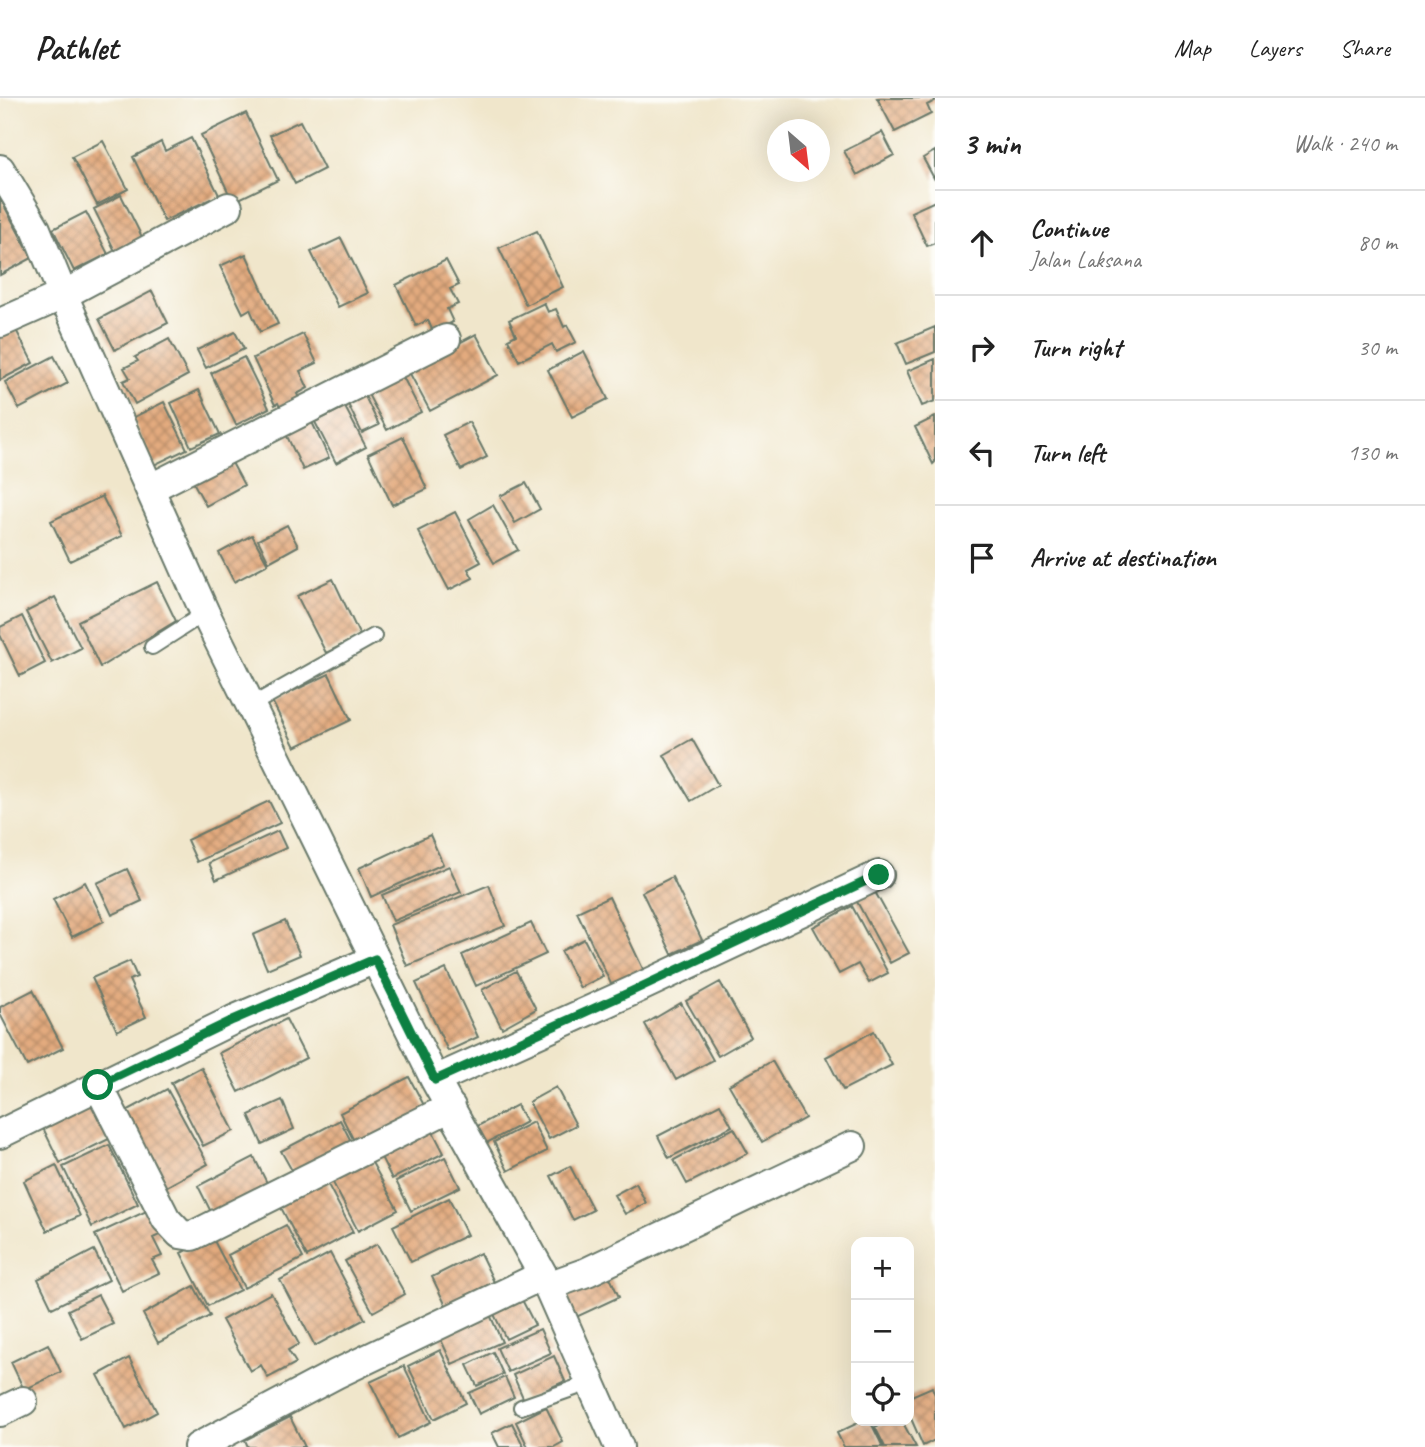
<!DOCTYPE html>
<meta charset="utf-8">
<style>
:root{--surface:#fff;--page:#f2f2f2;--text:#222;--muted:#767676;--line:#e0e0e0}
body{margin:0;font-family:Caveat,sans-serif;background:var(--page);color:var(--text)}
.controls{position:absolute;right:21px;bottom:21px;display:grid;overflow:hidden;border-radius:14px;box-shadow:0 7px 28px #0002}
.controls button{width:63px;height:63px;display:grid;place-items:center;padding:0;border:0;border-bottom:2px solid var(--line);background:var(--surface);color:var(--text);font:35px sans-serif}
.compass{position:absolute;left:767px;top:21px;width:63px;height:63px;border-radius:50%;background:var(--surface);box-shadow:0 7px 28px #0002;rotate:152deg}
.stop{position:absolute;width:21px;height:21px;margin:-16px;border:5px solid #0b8043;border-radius:50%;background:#fff}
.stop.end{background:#0b8043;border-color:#fff;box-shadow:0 2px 7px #0008}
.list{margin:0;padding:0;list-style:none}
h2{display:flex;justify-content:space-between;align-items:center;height:91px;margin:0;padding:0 28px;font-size:30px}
h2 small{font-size:23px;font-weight:400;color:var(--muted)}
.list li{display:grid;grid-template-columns:46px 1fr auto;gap:21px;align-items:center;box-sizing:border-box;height:105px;padding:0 28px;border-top:2px solid var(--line)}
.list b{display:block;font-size:26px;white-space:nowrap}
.list p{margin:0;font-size:23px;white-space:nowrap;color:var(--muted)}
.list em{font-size:23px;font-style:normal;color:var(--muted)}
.icon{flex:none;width:38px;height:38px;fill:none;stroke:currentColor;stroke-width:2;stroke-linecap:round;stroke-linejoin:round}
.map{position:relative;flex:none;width:935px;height:1349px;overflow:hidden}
header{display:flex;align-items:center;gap:42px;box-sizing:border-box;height:98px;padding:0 35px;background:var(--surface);border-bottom:2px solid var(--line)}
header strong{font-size:33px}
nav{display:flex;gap:38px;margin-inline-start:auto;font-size:24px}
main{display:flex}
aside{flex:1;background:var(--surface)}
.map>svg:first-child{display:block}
.building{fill:url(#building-cross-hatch)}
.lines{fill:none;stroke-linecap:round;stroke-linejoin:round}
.lane-casing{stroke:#687869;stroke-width:18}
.street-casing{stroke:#687869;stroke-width:32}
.lane{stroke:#fff;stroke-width:14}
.street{stroke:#fff;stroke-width:28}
.route{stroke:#0b8043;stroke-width:9}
</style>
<header>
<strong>Pathlet</strong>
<nav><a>Map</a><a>Layers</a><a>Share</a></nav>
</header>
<main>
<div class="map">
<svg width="935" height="1349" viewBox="0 0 935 1349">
<defs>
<pattern id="building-cross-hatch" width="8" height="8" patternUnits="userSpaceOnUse" patternTransform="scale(1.75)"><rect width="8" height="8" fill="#e3aa7e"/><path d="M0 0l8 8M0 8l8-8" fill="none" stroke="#b78c68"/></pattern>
</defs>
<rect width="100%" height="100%" fill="#fdfcf7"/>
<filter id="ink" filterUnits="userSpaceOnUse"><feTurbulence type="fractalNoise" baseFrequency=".0143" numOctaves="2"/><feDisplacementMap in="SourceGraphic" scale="14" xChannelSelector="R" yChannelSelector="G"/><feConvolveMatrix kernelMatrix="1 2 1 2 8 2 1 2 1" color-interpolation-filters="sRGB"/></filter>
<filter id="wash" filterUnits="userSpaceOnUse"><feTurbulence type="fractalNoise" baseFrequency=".00686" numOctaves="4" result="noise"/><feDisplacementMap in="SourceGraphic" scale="28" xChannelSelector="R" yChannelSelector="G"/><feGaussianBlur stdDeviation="1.57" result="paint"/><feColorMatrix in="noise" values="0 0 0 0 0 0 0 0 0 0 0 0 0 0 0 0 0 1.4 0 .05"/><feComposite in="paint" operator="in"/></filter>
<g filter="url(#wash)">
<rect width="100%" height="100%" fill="#f0e6cb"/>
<g id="blocks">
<path class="building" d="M877,0h58v3l-8,4 4,9 -36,18z
M246,15l32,67 -45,22 -32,-67z
M300,23l24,48 -29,15 -25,-49z
M882,34l12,23 -37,20 -13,-24z
M191,40l28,57 -55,26 -31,-64 28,-15 4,9z
M103,43l25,48 -31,16 -25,-48z
M935,53v29l-12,-22z
M121,97l21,42 -27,14 -21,-42z
M0,100l32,60 -32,17z
M935,103v42l-8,3 -16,-34z
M86,114l22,42 -34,17 -21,-42z
M537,133l26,56 -37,18 -27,-57z
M341,140l27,55 -30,14 -27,-55z
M246,156l32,70 -18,8 -10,-23 -7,4 -23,-47z
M446,162l13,25 -9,4 8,15 -11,5 6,13 -20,10 -5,-12 -12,6 -20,-41z
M152,193l16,32 -53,27 -16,-31z
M544,205l4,9 8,-3 8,18 3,-2 9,17 -20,10 -4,-8 -33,17 -11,-22 8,-4 -7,-15z
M13,226l20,39 -33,17v-49z
M935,229v25l-29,12 -9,-21z
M235,234l9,17 -38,19 -9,-18z
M303,236l14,29 -17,8 8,17 -11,6 2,4 -19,9 -2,-4 -3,2 -22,-47z
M476,236l22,41 -68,36 -22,-41z
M169,241l19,36 -53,29 -12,-23 7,-3 -6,-10 14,-7 -3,-4z
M584,253l24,48 -36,18 -24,-47z
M54,258l14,27 -49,26 -14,-27z
M244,259l25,51 -33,17 -25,-52z
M935,261v42l-13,5 -15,-35z
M398,269l23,45 -34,18 -24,-45z
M361,290l18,37 -17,8 -18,-37z
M199,292l21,44 -29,13 -20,-44z
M164,304l23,47 -33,16 -22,-47z
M345,309l21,40 -30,16 -21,-41z
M935,319v45l-2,2 -18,-37z
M311,322l18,38 -26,12 -18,-38z
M469,324l18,35 -26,13 -18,-35z
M403,339l24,52 -35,16 -24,-51z
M230,361l14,26 -38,21 -14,-26z
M526,385l14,26 -25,14 -15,-27z
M102,398l20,40 -52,25 -19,-40z
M493,407l25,45 -24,13 -25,-44z
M455,414l26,50 -13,7 5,9 -24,12 -31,-59z
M287,427l11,21 -29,16 -11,-22z
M252,437l16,29 -34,18 -15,-29z
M333,481l27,57 -34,17 -29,-57z
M157,484l19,39 -76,46 -22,-46z
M55,499l26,51 -29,15 -26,-51z
M22,518l23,47 -25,13 -20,-41v-8z
M329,576l22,46 -56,27 -23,-46z
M692,641l26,46 -27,16 -27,-46z
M269,703l11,22 -83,39 -10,-22z
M278,733l8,17 -70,32 -7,-17z
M430,737l13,29 -72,33 -12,-29z
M449,768l12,26 -68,29 -11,-26z
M127,771l15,32 -30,14 -15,-32z
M672,779l30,63 -30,14 -30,-62z
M85,784l19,39 -32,16 -19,-38z
M489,787l16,41 -98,40 -17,-41z
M874,792l35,63 -19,10 -34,-63z
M609,799l35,74 -32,15 -35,-74z
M852,808l36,67 -19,10 -11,-19 -19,10 -26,-47z
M285,823l15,34 -33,14 -14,-34z
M531,825l15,31 -70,32 -14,-31z
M584,841l19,37 -23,12 -19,-37z
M130,863l7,16 -8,3 17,37 -29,14 -25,-53z
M446,871l32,68 -30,14 -32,-68z
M516,873l20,38 -34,19 -20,-38z
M720,884l31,55 -33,19 -32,-55z
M33,892l30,58 -36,18 -27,-52v-7z
M681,905l32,57 -37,20 -31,-56z
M286,921l20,39 -67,34 -20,-39z
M874,933l18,34 -49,25 -17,-33z
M772,963l33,57 -43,24 -33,-57z
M201,969l33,64 -31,15 -32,-63z
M409,979l18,34 -70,36 -17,-34z
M556,989l20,38 -27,14 -20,-37z
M167,991l41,75 -46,25 -41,-75z
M282,1002l12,29 -32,15 -13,-29z
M98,1003l17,35 -55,27 -17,-35z
M720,1006l12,22 -63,32 -11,-22z
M517,1007l9,17 -45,24 -9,-17z
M340,1022l13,25 -58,31 -14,-25z
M428,1024l16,31 -52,26 -15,-30z
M533,1024l14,29 -39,20 -14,-29z
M734,1030l14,25 -61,31 -13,-24z
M109,1047l29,59 -46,23 -29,-60z
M254,1059l15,30 -56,29 -15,-30z
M369,1059l29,53 -40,21 -28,-54z
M445,1059l15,30 -49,24 -15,-30z
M56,1067l24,51 -33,15 -23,-50z
M570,1068l23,44 -20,10 -22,-44z
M324,1079l29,55 -46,25 -29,-55z
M636,1085l10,20 -21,11 -11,-19z
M449,1100l18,37 -56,27 -18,-36z
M155,1109l11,25 -13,6 9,18 -10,4 7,13 -37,18 -27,-56z
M286,1127l17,33 -59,30 -16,-33z
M212,1139l28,53 -32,16 -27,-53z
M377,1146l28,50 -32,18 -28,-51z
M94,1152l15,30 -57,28 -14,-29z
M330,1155l35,66 -50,27 -35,-66z
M480,1155l14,29 -48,24 -14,-29z
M608,1175l11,24 -47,22 -11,-24z
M194,1188l16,30 -52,27 -15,-29z
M518,1194l17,33 -29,14 -16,-33z
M271,1195l28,51 -11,6 8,13 -28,15 -7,-13 -11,6 -28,-51z
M98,1197l15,29 -31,15 -14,-29z
M488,1212l14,32 -50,22 -14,-31z
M540,1231l11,24 -43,19 -11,-24z
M48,1246l13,28 -37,18 -13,-28z
M440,1252l26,53 -32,16 -26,-53z
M493,1254l10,22 -26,12 -10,-21z
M554,1258l11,25 -41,19 -11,-25z
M129,1260l28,54 -31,17 -28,-54z
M404,1268l27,56 -33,16 -28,-56z
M505,1279l9,20 -35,17 -10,-21z
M932,1289l3,8v45l-12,6 -14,-32v-17z
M546,1309l17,35 -9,5h-26l-12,-25z
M290,1319l15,30h-57l-3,-7z
M862,1323h8l13,26h-39l-7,-14z
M887,1323h15l14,26h-31l-10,-20z
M512,1325l12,24h-25l-7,-14z"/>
</g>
</g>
<g filter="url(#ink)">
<use href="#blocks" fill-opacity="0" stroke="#687869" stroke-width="2"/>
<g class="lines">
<g class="lane-casing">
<path id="lane" d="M152,549l53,-34
M250,608l124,-70
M521,1309l71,-25"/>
</g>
<g class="street-casing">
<path id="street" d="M0,71l36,60 27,66 142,318 230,467 108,195 76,172
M0,225l63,-28 165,-88
M151,390l295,-149
M435,982l195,-88 249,-117
M98,987l68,134 14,15 12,2 259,-129
M0,1036l233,-114 142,-61
M548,1188l39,-14 265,-126
M0,1314l23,-11
M198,1349l138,-73 207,-99"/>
</g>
<use href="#lane" class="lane"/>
<use href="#street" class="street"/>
</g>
</g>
<g class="lines" filter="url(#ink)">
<path class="route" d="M98,987l135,-65 142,-61 60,121 195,-88 249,-117"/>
</g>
</svg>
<div class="controls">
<button>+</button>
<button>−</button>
<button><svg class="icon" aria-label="locate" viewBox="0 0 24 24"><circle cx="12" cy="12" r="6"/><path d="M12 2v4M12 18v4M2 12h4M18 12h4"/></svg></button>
</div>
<svg class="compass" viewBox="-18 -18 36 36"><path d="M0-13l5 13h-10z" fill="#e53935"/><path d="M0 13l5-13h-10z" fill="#767676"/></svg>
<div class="stop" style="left:98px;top:987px"></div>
<div class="stop end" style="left:879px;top:777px"></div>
</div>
<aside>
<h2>3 min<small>Walk · 240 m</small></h2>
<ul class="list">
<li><svg class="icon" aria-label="ahead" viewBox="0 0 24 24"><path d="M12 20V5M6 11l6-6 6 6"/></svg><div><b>Continue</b><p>Jalan Laksana</p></div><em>80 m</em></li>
<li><svg class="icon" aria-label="right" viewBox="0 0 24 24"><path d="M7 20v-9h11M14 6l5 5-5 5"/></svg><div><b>Turn right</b></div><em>30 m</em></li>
<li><svg class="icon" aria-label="left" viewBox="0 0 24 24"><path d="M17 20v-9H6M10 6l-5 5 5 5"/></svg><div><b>Turn left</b></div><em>130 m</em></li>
<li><svg class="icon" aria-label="arrive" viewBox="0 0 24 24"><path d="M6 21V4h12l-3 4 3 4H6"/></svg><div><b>Arrive at destination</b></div></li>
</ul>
</aside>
</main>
